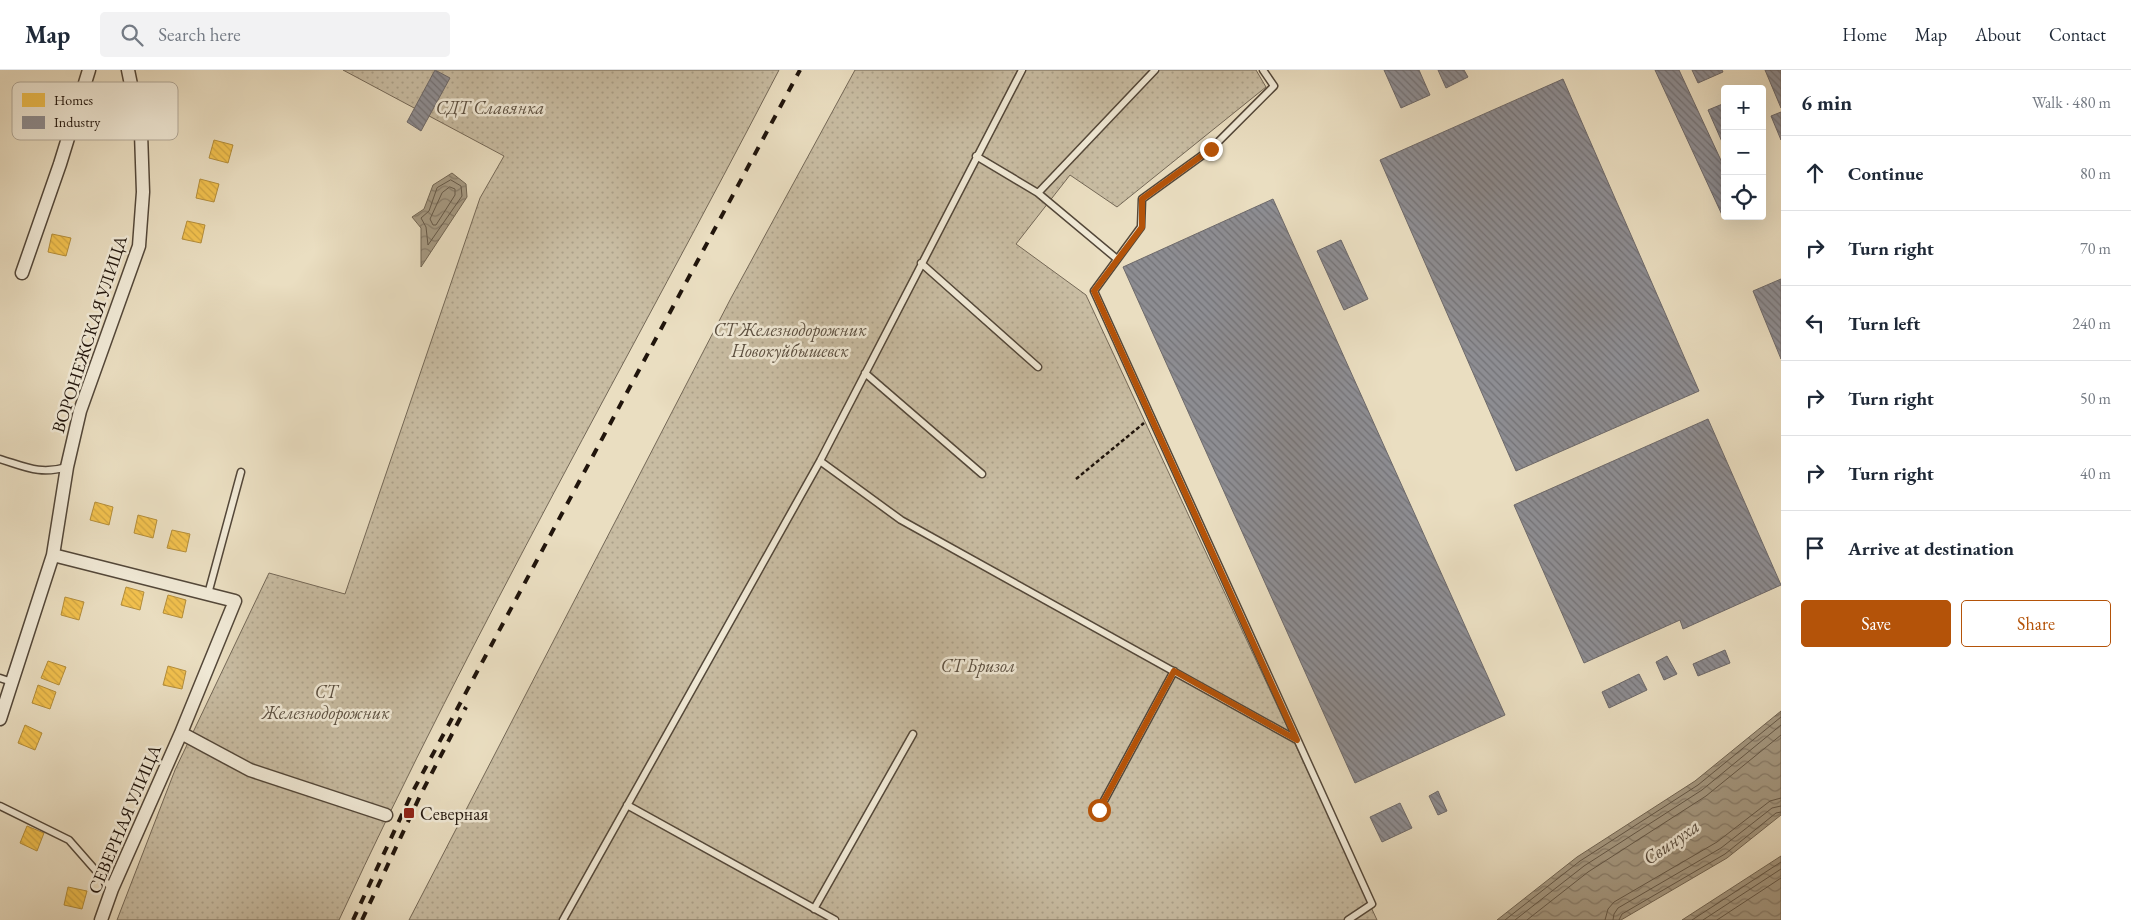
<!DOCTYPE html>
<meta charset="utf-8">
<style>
:root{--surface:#fff;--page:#f2f2f3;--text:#1f2937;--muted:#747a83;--line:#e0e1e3;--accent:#b45309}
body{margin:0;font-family:"EB Garamond",serif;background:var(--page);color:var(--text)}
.controls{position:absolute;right:15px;top:15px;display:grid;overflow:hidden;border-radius:5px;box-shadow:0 5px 20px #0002}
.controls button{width:45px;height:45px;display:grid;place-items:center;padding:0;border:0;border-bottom:1px solid var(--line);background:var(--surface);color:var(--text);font:25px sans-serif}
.stop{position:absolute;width:15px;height:15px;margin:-11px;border:4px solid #b45309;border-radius:50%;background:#fff}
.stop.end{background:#b45309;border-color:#fff;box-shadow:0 1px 5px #0008}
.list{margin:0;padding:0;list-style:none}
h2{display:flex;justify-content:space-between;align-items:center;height:65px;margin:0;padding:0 20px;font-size:21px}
h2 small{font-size:16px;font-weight:400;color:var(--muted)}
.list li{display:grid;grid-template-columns:32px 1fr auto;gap:15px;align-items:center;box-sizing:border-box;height:75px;padding:0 20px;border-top:1px solid var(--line)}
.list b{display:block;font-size:19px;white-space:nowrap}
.list em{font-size:16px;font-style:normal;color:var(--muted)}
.actions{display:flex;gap:10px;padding:15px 20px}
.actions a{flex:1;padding:11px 0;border:1px solid var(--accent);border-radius:5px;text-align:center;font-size:18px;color:var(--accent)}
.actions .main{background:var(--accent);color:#fff}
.icon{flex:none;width:28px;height:28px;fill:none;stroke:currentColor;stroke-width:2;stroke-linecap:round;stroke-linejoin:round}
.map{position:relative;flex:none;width:1781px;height:850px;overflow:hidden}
header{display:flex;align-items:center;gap:30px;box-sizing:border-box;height:70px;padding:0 25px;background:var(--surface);border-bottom:1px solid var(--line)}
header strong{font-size:24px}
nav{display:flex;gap:28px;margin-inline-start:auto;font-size:18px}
.search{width:350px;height:45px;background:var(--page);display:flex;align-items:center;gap:12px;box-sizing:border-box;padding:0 18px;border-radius:5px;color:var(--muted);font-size:19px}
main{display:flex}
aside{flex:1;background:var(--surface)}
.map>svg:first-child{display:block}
.garden{fill:url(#garden-dots);stroke:#746857}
.water{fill:url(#water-waves);stroke:#716553}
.homes{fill:url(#homes-back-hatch);stroke:#b38d3a}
.industry{fill:url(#industry-back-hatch);stroke:#6d696a}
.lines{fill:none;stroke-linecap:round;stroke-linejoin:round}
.shore{stroke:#645848;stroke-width:1}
.service-casing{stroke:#534739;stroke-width:9}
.minor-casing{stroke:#534739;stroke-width:15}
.path{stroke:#21150c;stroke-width:2.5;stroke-dasharray:4 2.5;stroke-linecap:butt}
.service{stroke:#f1ead7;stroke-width:6}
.minor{stroke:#f1ead7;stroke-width:12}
.rail{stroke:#21150c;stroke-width:4;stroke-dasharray:9 9;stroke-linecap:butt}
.route{stroke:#b45309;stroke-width:6}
.poi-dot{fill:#8f2418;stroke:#f1ead7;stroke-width:2}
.labels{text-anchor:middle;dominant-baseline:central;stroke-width:5;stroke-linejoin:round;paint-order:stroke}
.park-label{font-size:18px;font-style:italic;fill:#5b4f40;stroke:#f1ead7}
.street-label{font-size:18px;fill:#21150c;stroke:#f1ead7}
.poi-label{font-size:18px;fill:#21150c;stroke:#f1ead7;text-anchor:start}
.water-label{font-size:19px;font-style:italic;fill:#564a3c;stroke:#f1ead7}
.key{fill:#f1ead7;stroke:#b3aa9a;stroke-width:1}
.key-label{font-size:14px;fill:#21150c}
</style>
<header>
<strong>Map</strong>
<div class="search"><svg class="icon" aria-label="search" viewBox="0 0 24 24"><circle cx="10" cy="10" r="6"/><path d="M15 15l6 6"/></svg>Search here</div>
<nav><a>Home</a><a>Map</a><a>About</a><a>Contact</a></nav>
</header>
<main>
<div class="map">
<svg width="1781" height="850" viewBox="0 0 1781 850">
<defs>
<pattern id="garden-dots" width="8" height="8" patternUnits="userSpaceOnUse" patternTransform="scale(1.25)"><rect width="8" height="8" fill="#c8bca2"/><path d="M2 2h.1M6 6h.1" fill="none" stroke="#aca18a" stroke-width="1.8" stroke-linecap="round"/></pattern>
<pattern id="water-waves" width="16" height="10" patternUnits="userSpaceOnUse" patternTransform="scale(1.25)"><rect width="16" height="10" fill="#a69a83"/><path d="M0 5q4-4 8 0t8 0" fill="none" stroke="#877c6a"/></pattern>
<pattern id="homes-back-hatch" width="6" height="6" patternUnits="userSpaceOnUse" patternTransform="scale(1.25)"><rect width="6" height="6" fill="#f2c14e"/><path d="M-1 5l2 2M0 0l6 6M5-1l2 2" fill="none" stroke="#cfa543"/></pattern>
<pattern id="industry-back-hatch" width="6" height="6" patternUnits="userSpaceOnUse" patternTransform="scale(1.25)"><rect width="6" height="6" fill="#8d8d92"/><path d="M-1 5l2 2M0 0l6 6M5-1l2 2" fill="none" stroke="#737276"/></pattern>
</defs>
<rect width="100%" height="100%" fill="#eadec1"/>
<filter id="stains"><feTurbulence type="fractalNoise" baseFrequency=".004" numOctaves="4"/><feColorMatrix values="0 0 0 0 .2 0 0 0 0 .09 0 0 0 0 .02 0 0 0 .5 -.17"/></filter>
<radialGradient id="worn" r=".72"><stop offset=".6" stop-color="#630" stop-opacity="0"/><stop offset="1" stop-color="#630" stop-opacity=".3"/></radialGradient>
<path class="garden" d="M343,0h436c-147,283 -306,560 -440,850h-222l58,-150 94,-197 76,21 135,-396 24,-42z
M855,0h401l10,17 -149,120 -47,-32 -54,69 70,51 291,625h-968l322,-622z"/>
<path class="water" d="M452,103l14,11 1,13 -46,70v-39l-9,-11 12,-8 9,-24z
M1781,641v104l-54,43 -106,62h-124l80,-63 118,-76z
M1781,786v64h-99z"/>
<path class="homes" d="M214,70l19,5 -5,18 -19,-5z
M200,109l19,5 -5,18 -18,-4z
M187,151l18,4 -4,18 -19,-4z
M52,164l19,4 -5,18 -18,-4z
M95,432l18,5 -4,18 -19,-5z
M138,445l19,5 -4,18 -19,-5z
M172,460l18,4 -4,18 -19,-4z
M126,517l18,5 -4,18 -19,-5z
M168,525l18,5 -4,18 -19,-5z
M65,527l19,5 -5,18 -18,-5z
M48,591l18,6 -7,18 -18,-7z
M168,596l18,5 -4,18 -19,-4z
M38,615l18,7 -6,17 -18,-6z
M25,655l17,8 -7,17 -17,-7z
M27,756l17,7 -7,18 -17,-8z
M68,817l19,4 -5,18 -18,-4z"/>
<path class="industry" d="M435,0l15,8 -29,53 -14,-9z
M1384,0h35l11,25 -29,13z
M1438,0h26l4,7 -22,11z
M1655,0h24l46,99v47l-2,1z
M1692,0h30l1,2 -25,11z
M1765,0h16v38z
M1563,9l136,312 -183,80 -136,-311z
M1725,33v40l-2,1 -15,-34z
M1781,42v28l-10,-24z
M1273,129l232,516 -150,68 -232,-516z
M1341,170l27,59 -24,11 -27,-59z
M1781,209v80l-28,-68z
M1708,349l73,166 -98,44 -3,-9 -96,43 -70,-158z
M1725,580l5,13 -32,13 -5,-12z
M1667,586l10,18 -13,6 -8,-18z
M1639,604l8,16 -38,18 -7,-16z
M1438,721l9,20 -9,4 -9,-19z
M1400,733l12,25 -30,14 -12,-25z"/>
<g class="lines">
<path class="shore" d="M451,110l10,6 1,10 -34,49 -2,-18 -5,-9 8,-7 8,-23z
M450,117l5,2v6l-19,30h-3l-3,-6 12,-26z
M1505,850l75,-59 118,-76 83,-68
M1515,850l69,-54 118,-76 79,-65
M1527,850l61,-48 118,-76 75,-61
M1605,850l3,-11 6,-7 103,-60 53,-41 11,-3
M1613,850l1,-6 4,-6 103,-60 51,-40 9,-2
M1619,850l3,-6 103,-60 51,-41 5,-1
M1692,850l89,-58
M1703,850l78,-51
M1717,850l64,-42"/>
<g class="service-casing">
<path id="service" d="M1263,0l11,16 -63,63 -69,50 -1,28 -47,64 278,613 -24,16
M976,86l62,37 79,66
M1038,123l117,-123
M921,193l117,104
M865,303l117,101
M0,389c26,8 40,16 67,8
M820,391l81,59 396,220
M208,524l33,-122
M0,608l12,4
M627,735l208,115
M0,736l69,34 43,49
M1099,740l75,-139
M814,839l99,-175
M563,850l257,-459 202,-391"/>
</g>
<g class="minor-casing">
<path id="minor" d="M22,203l38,-109 29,-94
M53,485l182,46 -54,132 69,37 136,45
M0,649l53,-164 14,-88 13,-56 59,-165 4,-54 -2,-59 -13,-63
M101,850l11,-31 69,-156"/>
</g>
<path class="path" d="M1076,409l68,-56"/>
<use href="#service" class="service"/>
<use href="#minor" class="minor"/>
<path class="rail" d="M353,850l59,-127 388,-723
M362,850l58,-124 46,-89"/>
</g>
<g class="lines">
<path class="route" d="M1099,740l75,-139 123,69 -203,-449 48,-64v-28l69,-50"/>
</g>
<rect class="poi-dot" x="403" y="737" width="12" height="12" rx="2.5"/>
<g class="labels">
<g class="park-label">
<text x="490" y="37">СДТ Славянка</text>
<text x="790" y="259">СТ Железнодорожник<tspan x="790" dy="21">Новокуйбышевск</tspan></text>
<text x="978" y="595">СТ Бризол</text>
<text x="326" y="621">СТ<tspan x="326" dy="21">Железнодорожник</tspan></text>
</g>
<g class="street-label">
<text transform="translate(89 264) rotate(-72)">ВОРОНЕЖСКАЯ УЛИЦА</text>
<text transform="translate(124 749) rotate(-67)">СЕВЕРНАЯ УЛИЦА</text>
</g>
<g class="poi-label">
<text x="420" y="743">Северная</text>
</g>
<g class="water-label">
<text transform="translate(1671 772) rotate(-35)">Свинуха</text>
</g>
</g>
<rect x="12" y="12" width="166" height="58" rx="8" class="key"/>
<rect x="22" y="23" width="23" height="14" fill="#f2c14e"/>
<rect x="22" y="46" width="23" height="13" fill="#8d8d92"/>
<g class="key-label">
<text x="54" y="35">Homes</text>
<text x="54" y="57">Industry</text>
</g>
<rect width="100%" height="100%" filter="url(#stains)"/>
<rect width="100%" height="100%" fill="url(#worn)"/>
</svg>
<div class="controls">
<button>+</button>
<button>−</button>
<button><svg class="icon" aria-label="locate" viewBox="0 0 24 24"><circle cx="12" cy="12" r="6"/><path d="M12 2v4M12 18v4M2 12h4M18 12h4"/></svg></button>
</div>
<div class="stop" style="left:1099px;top:740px"></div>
<div class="stop end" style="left:1211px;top:79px"></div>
</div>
<aside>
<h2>6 min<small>Walk · 480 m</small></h2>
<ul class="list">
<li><svg class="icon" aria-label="ahead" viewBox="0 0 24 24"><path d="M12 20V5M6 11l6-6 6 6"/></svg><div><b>Continue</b></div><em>80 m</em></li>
<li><svg class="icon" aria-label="right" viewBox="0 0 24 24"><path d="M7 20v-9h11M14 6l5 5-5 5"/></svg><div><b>Turn right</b></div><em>70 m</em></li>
<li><svg class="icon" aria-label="left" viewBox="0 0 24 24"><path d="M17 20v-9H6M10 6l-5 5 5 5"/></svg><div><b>Turn left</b></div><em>240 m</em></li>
<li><svg class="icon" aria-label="right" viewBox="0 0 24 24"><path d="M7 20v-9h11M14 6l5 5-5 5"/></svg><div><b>Turn right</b></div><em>50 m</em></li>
<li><svg class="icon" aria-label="right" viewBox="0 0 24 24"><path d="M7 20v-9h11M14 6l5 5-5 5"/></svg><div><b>Turn right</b></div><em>40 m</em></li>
<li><svg class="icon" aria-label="arrive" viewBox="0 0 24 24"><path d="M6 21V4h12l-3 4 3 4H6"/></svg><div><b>Arrive at destination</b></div></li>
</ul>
<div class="actions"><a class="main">Save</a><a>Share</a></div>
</aside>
</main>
